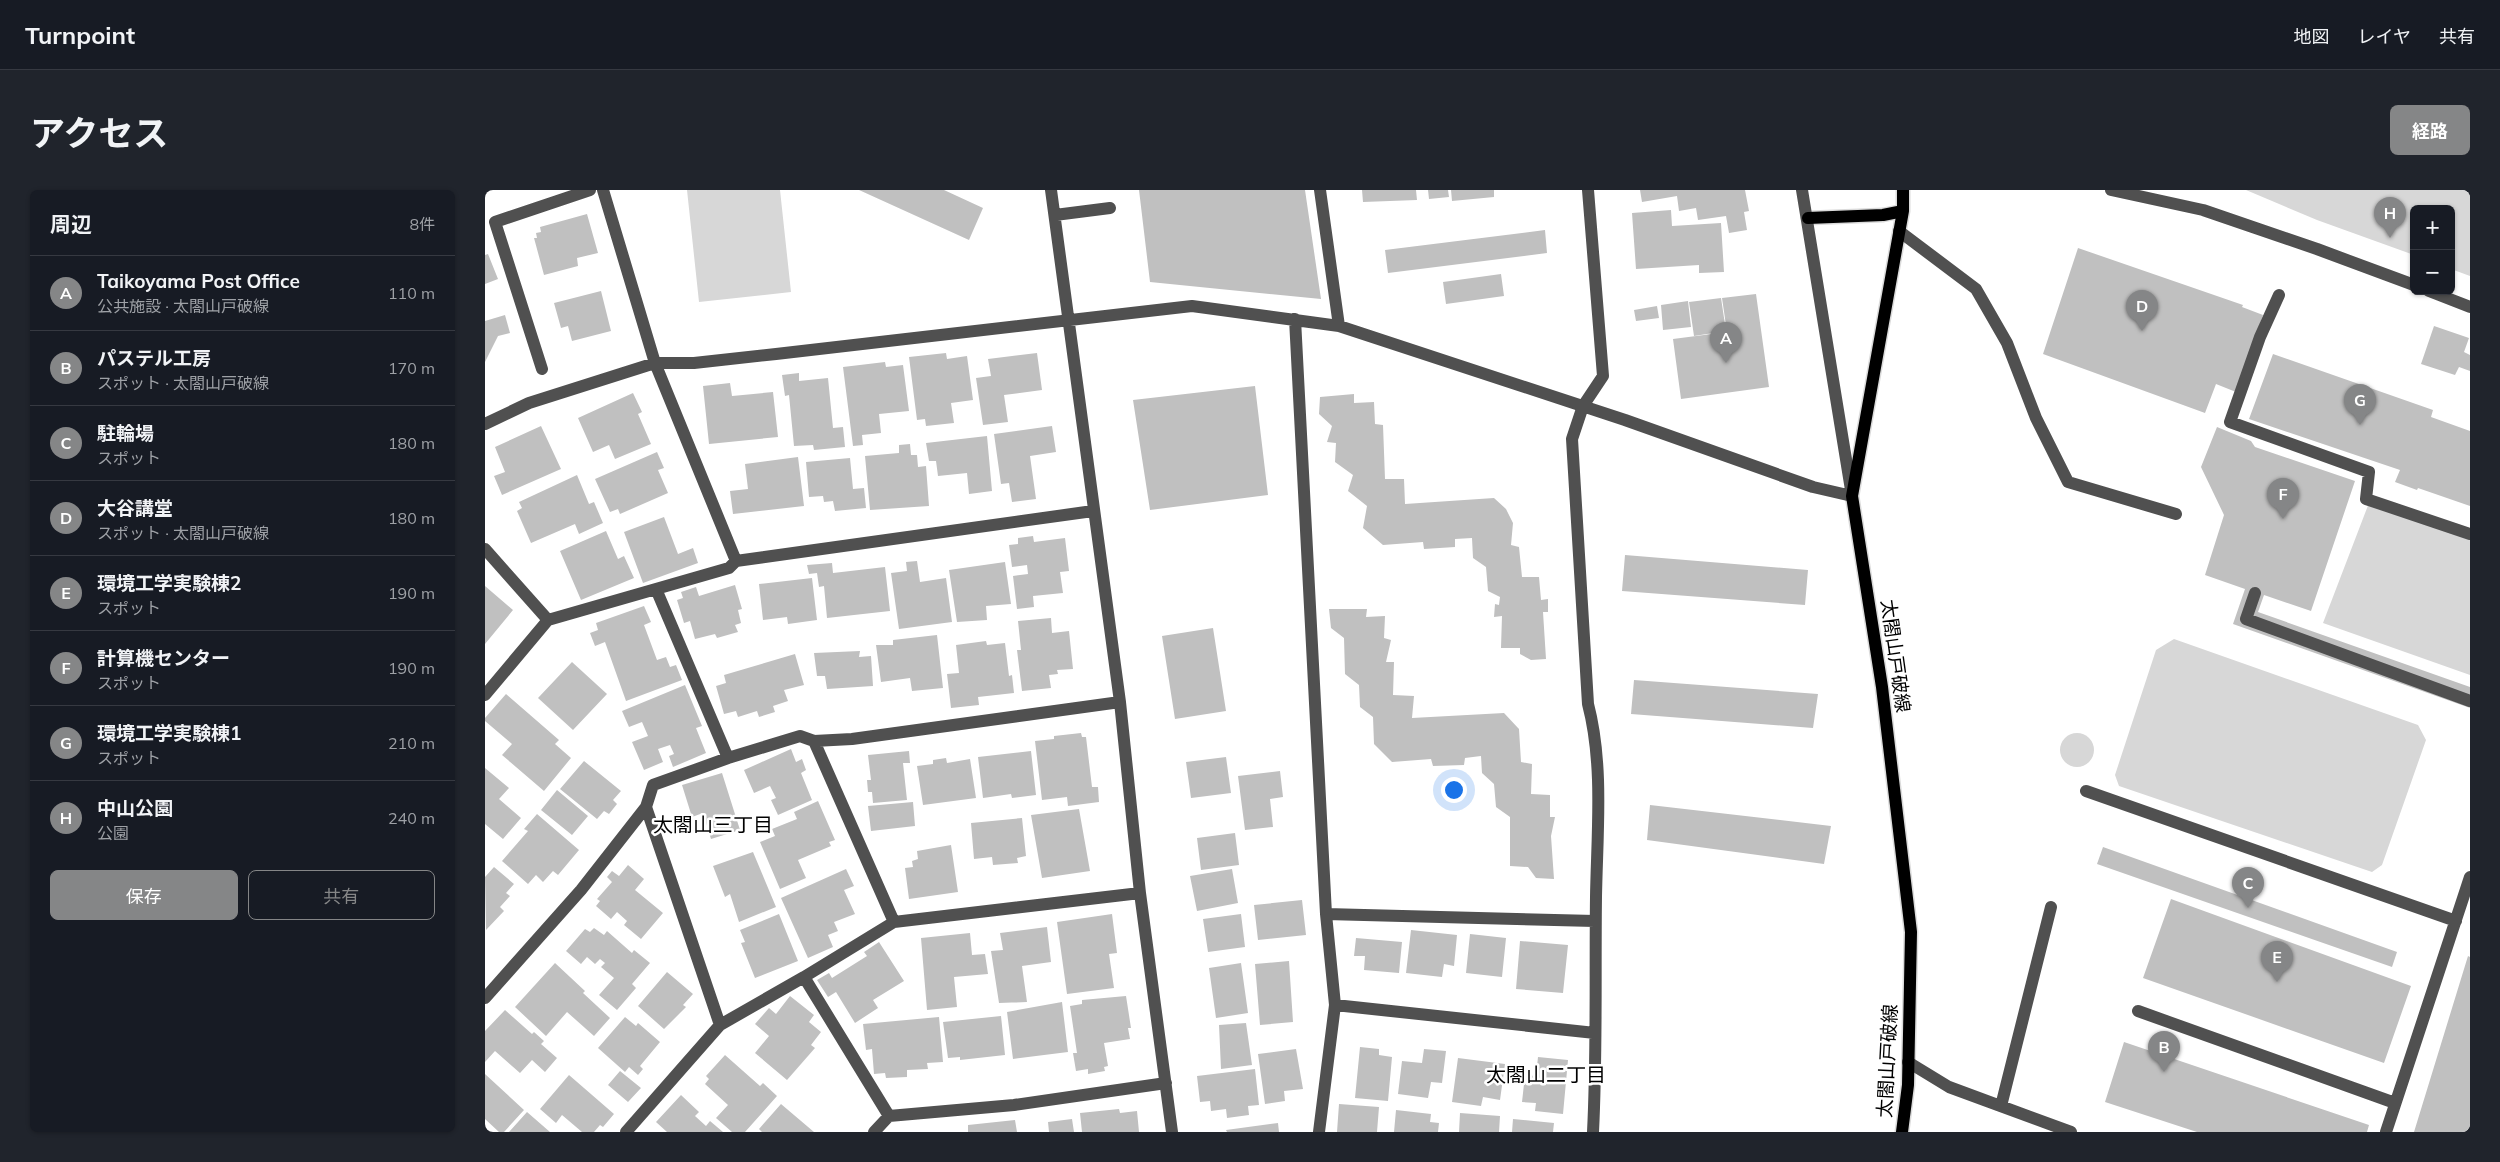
<!DOCTYPE html>
<html lang="ja">
<meta charset="utf-8">
<style>
:root{--surface:#171b24;--page:#20242c;--text:#f1f3f6;--muted:#9ea1a6;--line:#363941;--accent:#858687}
body{margin:0;font-family:Mulish,"Noto Sans JP",sans-serif;background:var(--page);color:var(--text)}
.controls{position:absolute;right:15px;top:15px;display:grid;overflow:hidden;border-radius:8px;box-shadow:0 1px 4px #0004}
.controls button{width:45px;height:45px;display:grid;place-items:center;padding:0;border:0;border-bottom:1px solid var(--line);background:var(--surface);color:var(--text);font:25px sans-serif}
.you{position:absolute;left:968px;top:599px;width:18px;height:18px;margin:-12px;border:4px solid #fff;border-radius:50%;background:#1a73e8;box-shadow:0 0 0 8px #1a73e833}
.badge{display:grid;place-items:center;width:32px;height:32px;border-radius:50%;background:var(--accent);color:#fff;font-size:16px;font-weight:700}
.pin{position:absolute;translate:-50% -41px;filter:drop-shadow(0 1px 2px #0008)}
.pin::after{content:'';position:absolute;top:26px;width:18px;height:15px;background:inherit;clip-path:polygon(0 0,100% 0,50% 100%)}
.list{margin:0;padding:0;list-style:none}
h2{display:flex;justify-content:space-between;align-items:center;height:65px;margin:0;padding:0 20px;font-size:21px}
h2 small{font-size:16px;font-weight:400;color:var(--muted)}
.list li{display:grid;grid-template-columns:32px 1fr auto;gap:15px;align-items:center;box-sizing:border-box;height:75px;padding:0 20px;border-top:1px solid var(--line)}
.list b{display:block;font-size:19px;white-space:nowrap}
.list p{margin:0;font-size:16px;white-space:nowrap;color:var(--muted)}
.list em{font-size:16px;font-style:normal;color:var(--muted)}
.actions{display:flex;gap:10px;padding:15px 20px}
.actions a{flex:1;padding:11px 0;border:1px solid var(--accent);border-radius:8px;text-align:center;font-size:18px;color:var(--accent)}
.actions .main{background:var(--accent);color:#fff}
.map{position:relative;flex:none;width:1985px;height:942px;overflow:hidden;border-radius:8px}
header{display:flex;align-items:center;gap:30px;box-sizing:border-box;height:70px;padding:0 25px;background:var(--surface);border-bottom:1px solid var(--line)}
header strong{font-size:24px}
nav{display:flex;gap:28px;margin-inline-start:auto;font-size:18px}
.intro{display:flex;align-items:center;justify-content:space-between;box-sizing:border-box;height:120px;padding:0 30px}
h1{margin:0;font-size:35px}
.button{padding:12px 22px;border-radius:8px;background:var(--accent);color:#fff;font-size:18px;font-weight:700}
main{display:flex;gap:30px;padding:0 30px}
aside{flex:1;background:var(--surface);border-radius:8px;box-shadow:0 1px 4px #0004}
.map>svg:first-child{display:block}
.green{fill:#d7d7d7}
.building{fill:#c0c0c0}
.lines{fill:none;stroke-linecap:round;stroke-linejoin:round}
.major-casing{stroke:#dbdbdb;stroke-width:15}
.minor{stroke:#505050;stroke-width:12}
.major{stroke:#000;stroke-width:12}
.labels{text-anchor:middle;dominant-baseline:central;stroke-width:5;stroke-linejoin:round;paint-order:stroke}
.street-label{font-size:19px;fill:#000;stroke:#fff}
.neighbourhood-label{font-size:20px;fill:#000;stroke:#fff}
</style>
<header>
<strong>Turnpoint</strong>
<nav><a>地図</a><a>レイヤ</a><a>共有</a></nav>
</header>
<div class="intro"><h1>アクセス</h1><a class="button">経路</a></div>
<main>
<aside>
<h2>周辺<small>8件</small></h2>
<ul class="list">
<li><span class="badge">A</span><div><b>Taikoyama Post Office</b><p>公共施設 · 太閤山戸破線</p></div><em>110 m</em></li>
<li><span class="badge">B</span><div><b>パステル工房</b><p>スポット · 太閤山戸破線</p></div><em>170 m</em></li>
<li><span class="badge">C</span><div><b>駐輪場</b><p>スポット</p></div><em>180 m</em></li>
<li><span class="badge">D</span><div><b>大谷講堂</b><p>スポット · 太閤山戸破線</p></div><em>180 m</em></li>
<li><span class="badge">E</span><div><b>環境工学実験棟2</b><p>スポット</p></div><em>190 m</em></li>
<li><span class="badge">F</span><div><b>計算機センター</b><p>スポット</p></div><em>190 m</em></li>
<li><span class="badge">G</span><div><b>環境工学実験棟1</b><p>スポット</p></div><em>210 m</em></li>
<li><span class="badge">H</span><div><b>中山公園</b><p>公園</p></div><em>240 m</em></li>
</ul>
<div class="actions"><a class="main">保存</a><a>共有</a></div>
</aside>
<div class="map">
<svg width="1985" height="942" viewBox="0 0 1985 942">
<rect width="100%" height="100%" fill="#fff"/>
<path class="green" d="M202,0h93l11,102 -92,10z
M1761,0h224v86l-19,-7v-60h-37v46l-97,-35z
M1887,305l98,36v144l-147,-52z
M1689,449l244,86 8,15 -44,125 -10,7 -253,-86 -4,-11 41,-125z
M1575 560a17 17 0 1 1 34 0a17 17 0 1 1-34 0Z"/>
<path class="building" d="M374,0h85l39,18 -14,32z
M654,0h166l16,109 -171,-17z
M877,0h54l1,10 -54,2z
M943,0h20l1,7 -20,2z
M966,0h43v7l-42,4z
M1155,0h105l4,21 -5,1 3,18 -18,3 -3,-17 -28,4 -2,-12 -17,3 -2,-15 -35,6z
M1186,20l1,16 49,-3 3,49 -25,1v-8l-63,4 -4,-56z
M102,24l11,39 -21,5 1,8 -34,9 -10,-37h3l-1,-5 5,-1 -1,-5z
M1060,40l2,23 -159,20 -3,-23z
M1593,58l165,57 -1,2 21,8 -27,77 -20,-8 -11,29 -162,-59z
M3,64l10,25 -13,5v-29z
M1016,84l3,22 -58,8 -3,-22z
M116,101l10,40 -39,10 -4,-15 -7,2 -7,-25z
M1271,104l13,93 -88,12 -8,-60 54,-7 -5,-34z
M1236,108l5,33 -32,5 -5,-34z
M1203,111l3,26 -28,3 -2,-25z
M1172,116l2,12 -23,3 -2,-11z
M20,125l5,18 -12,3 -13,26v-41z
M1949,136l35,12 -5,14 6,3v16l-11,-4 -4,8 -34,-11z
M461,163l1,6 20,-3 6,44 -22,3 3,20 -28,3 -1,-7 -8,1 -8,-63z
M552,163l5,37 -38,5 4,27 -25,3 -7,-47 15,-2 -3,-17z
M1788,164l160,56 -2,7 39,14v75l-52,-18 -1,2 -22,-8 5,-12 -151,-51z
M400,172l1,5 17,-2 6,46 -30,3 2,19 -19,2 1,10 -10,1 -10,-79z
M314,183v8l29,-3 5,50 10,-1 2,20 -31,3 -1,-5 -19,1 -5,-51 -4,1 -3,-21z
M245,193l2,13 41,-4 5,45 -69,7 -6,-58z
M770,196l13,109 -118,15 -17,-110z
M148,203l9,19 -4,2 13,30 -36,15 -6,-14 -16,7 -15,-34z
M869,204v9l20,-1 1,22 8,1 2,54h19l1,25 89,-6 12,11 7,14 -2,22 8,2 3,30h17l2,23 7,-1v13h-5l3,47 -15,1 -11,-6v-6h-19l1,-32 -8,1 1,-13 4,1 1,-8 -12,-6 -2,-24 -13,-9 -1,-20 -17,1v8l-31,2 -1,-7 -40,3 -20,-17 4,-22 -19,-15 5,-16 -18,-13 1,-19 -9,-1 5,-16 -13,-12 1,-17z
M56,236l20,43 -59,26 -8,-19 11,-4 -10,-25z
M567,236l4,26 -26,4 6,43 -24,3 -3,-19 -8,1 -7,-50z
M1732,237l34,14 4,6 100,34 -44,130 -47,-16 -6,17 212,75v21l-237,-84 12,-35 -40,-14 19,-60 -23,-48z
M502,246l5,55 -23,3 -2,-21 -29,3 -2,-15h-7l-3,-18z
M425,254l1,11h6l1,12 8,-1 3,40 -59,4 -5,-54 34,-3v-8z
M172,262l7,16 -6,2 10,23 -48,21 -2,-5 -8,3 -15,-33z
M313,267l6,49 -71,8 -3,-23 18,-2 -3,-25z
M365,268l3,31 11,-1 2,20 -31,3 -2,-10 -9,1 -1,-6 -14,1 -3,-35z
M92,285l12,29 5,-2 9,21 -24,11 -4,-10 -44,19 -14,-32 5,-3 -3,-6z
M179,327l14,37 15,-6 5,15 -55,20 -19,-51z
M121,341l12,28 6,-3 10,22 -53,22 -21,-49z
M548,346l1,6 31,-4 4,33 -9,1 3,21 -30,3 1,11 -17,2 -4,-33 15,-2 -1,-9 -15,2 -3,-22 9,-1v-6z
M1140,365l183,15 -3,35 -183,-14z
M432,371l3,21 26,-4 6,44 -53,7 -8,-56 16,-2 -1,-9z
M520,372l6,42 -25,2 1,14 -30,2 -8,-52z
M347,373l1,10 52,-6 5,44 -63,7 -3,-32 -5,1 -2,-14 -8,1 -2,-9z
M327,388l5,42 -29,4 -1,-7 -24,3 -4,-36z
M250,395l7,24 -4,1 3,13 -6,2 3,7 -21,6 -2,-4 -20,5 -5,-18 -6,2 -7,-23 6,-2 -2,-6 15,-5 3,9z
M0,396l28,24 -28,34z
M159,416l7,16 -7,3 13,35 9,-3 4,10 6,-2 6,15 -56,21 -21,-59 -10,4 -5,-13 8,-3 -2,-7z
M844,419h38l-1,8 19,-1 -1,22 7,2 -5,22h8l-1,33 21,1 -2,22 92,-5 15,16 2,33 11,2 -1,30 19,1v22h5l-4,19 3,43 -18,-1 -8,-11 -18,-1v-49l-14,-10 -2,-23 -12,-11 -1,-17 -16,2 -1,7 -31,1 -2,-7 -39,3 -18,-18 -1,-27 -13,-10 -1,-22 -14,-11 -1,-36 -13,-10z
M566,428l1,15 17,-2 4,38 -16,1 1,4 -9,1 2,13 -29,3 -5,-41h4l-3,-29z
M728,438l13,83 -51,8 -13,-83z
M452,445l6,53 -31,3 -2,-13 -29,4 -5,-37h17v-5z
M501,451l1,4 18,-2 4,33 3,-1 2,18 -36,4 1,8 -28,3 -4,-34 12,-1 -3,-28z
M375,461l-1,6 12,-1 2,30 -46,3 -2,-13h-8l-3,-23z
M310,464l9,31 -20,5 4,11 -15,5 2,6 -16,5 -2,-6 -19,6 -2,-6 -12,3 -8,-28 10,-3 -2,-8z
M87,472l35,32 -34,36 -35,-32z
M1149,490l184,14 -5,34 -182,-14z
M200,495l17,41 -6,2 10,25 -33,14 -4,-11 5,-2 -4,-9 -12,4 5,13 -19,8 -12,-28 16,-6 -6,-14 -13,5 -7,-16z
M21,504l53,46 -4,4 16,14 -27,33 -42,-36 10,-11 -27,-23v-3z
M596,543l1,4h4l6,50h6l1,15 -31,4 -1,-9 -25,3 -7,-59 19,-2v-3z
M306,559l5,13 6,-3 4,11 -5,3 11,27 -34,15 -7,-15 5,-2 -6,-12 -16,7 -10,-23z
M424,561l1,12h-7l4,37 -34,3 -1,-11h-4l-1,-12h4l-3,-25z
M546,561l5,44 -24,3 -1,-4 -28,4 -5,-41z
M741,567l5,36 -40,5 -5,-36z
M461,568l1,5 23,-4 6,39 -53,7 -6,-39 16,-2v-4z
M99,571l37,30 -8,9 4,4 -8,10 -5,-3 -7,8 -37,-30z
M0,578l24,20 -10,11 22,19 -18,21 -18,-15z
M795,581l3,26 -13,2 3,28 -28,3 -7,-54z
M237,583l18,57 -29,9 -8,-26 -11,4 -10,-32z
M72,600l31,26 -16,19 -31,-25z
M333,611l17,39 -6,2 2,4 -33,14 8,18 -26,11 -20,-47 15,-6 -3,-7 25,-10 -3,-7z
M428,612l2,24 -44,5 -3,-25z
M1165,615l181,21 -7,38 -177,-24z
M594,619l11,62 -48,7 -11,-63z
M52,624l42,36 -21,25 -5,-4 -10,11 -7,-7 -8,9 -26,-23 26,-30 -4,-2z
M537,628l4,38 -9,2 1,5 -25,2 -1,-8 -18,2 -3,-36z
M750,643l4,32 -38,5 -4,-32z
M466,655l7,47 -49,7 -4,-31 8,-1 -1,-6 6,-2 -1,-8z
M1618,657l294,105 -5,15 -295,-103z
M268,662l23,55 -37,15 -9,-28 -5,3 -12,-31z
M143,675l16,14 -9,11 28,23 -22,26 -17,-14 3,-4 -10,-9 -6,7 -15,-13 4,-5 -3,-2 15,-17 -5,-5 5,-6 7,5z
M9,677l20,17 -8,9 4,3 -10,11 4,4 -18,19 -1,-53z
M361,679l8,17 -10,4 11,24 -21,8 4,9 -10,4 5,12 -25,11 -27,-60z
M747,679l6,34 -41,8 -7,-35z
M1686,709l240,87 -27,77 -241,-85z
M817,710l4,35 -48,5 -4,-35z
M294,724l19,47 -43,17 -14,-35 4,-1 -5,-12z
M627,724l5,39 -8,1 5,34 -47,6 -10,-72z
M756,724l4,33 -37,5 -5,-33z
M562,737l4,35 -29,4 5,36 -28,1 -8,-52 12,-1 -3,-17z
M109,738l10,7 3,-4 25,22 2,-3 16,13 -18,21 4,4 -19,22 -18,-15 15,-17 -13,-11 4,-4 -5,-4 -5,5 -8,-7 -6,7 -15,-13 19,-22 5,3z
M926,740l46,5 -3,31 -10,-2 -2,13 -36,-4z
M485,743l2,22 13,-1 3,20 -34,3 3,30 -30,3 -6,-72z
M985,744l36,4 -4,39 -36,-4z
M871,748l46,4 -3,31 -35,-3 1,-14h-11z
M1035,751l48,4 -5,48 -47,-4z
M394,752l25,39 -31,19 5,8 -23,15 -19,-31 -8,5 -11,-17 12,-7 3,5 35,-22 -3,-4z
M1983,766l2,1v175h-56z
M804,771l4,61 -33,3 -5,-61z
M70,773l30,28 -2,2 27,25 -16,18 -27,-24 -21,24 -31,-29z
M756,773l7,50 -32,5 -7,-50z
M182,782l26,22 -10,11 3,2 -22,22 -26,-23z
M305,806l24,19 -5,7 12,10 -10,13 4,3 -28,32 -32,-27 14,-17 -14,-12 14,-16 7,6z
M641,806l5,32h-3l2,11 -26,4 4,23 -4,1 1,4 -17,3v-5l-12,2 -3,-18h4l-7,-47 12,-2v-4z
M577,812l6,50 -55,7 -6,-47z
M20,820l27,24 2,-2 10,9 -3,3 16,14 -12,14 -13,-12 -12,13 -25,-22 -10,11v-31z
M516,826l4,39 -45,5v-3l-12,1 -5,-36z
M140,827l11,9 2,-3 22,19 -20,24 3,3 -5,6 -9,-8 -4,5 -27,-24z
M454,827l4,45 -16,1 1,6 -21,1v7l-21,1 -1,-5 -11,1 -2,-25 -6,1 -3,-26z
M761,833l6,42 -31,4 -2,-44z
M1639,852l245,83 -2,7h-170l-92,-30z
M875,857l19,2v6l13,2 -4,44 -33,-3z
M811,859l7,40 -19,2 1,10 -20,3 -7,-50z
M939,859l22,2 -4,32 -11,-1 -3,16 -30,-4 4,-33 20,2z
M240,865l35,31 3,-3 14,13 -32,36h-13l-16,-14 12,-13 -23,-21 4,-5 -3,-3z
M1053,867l30,3 -5,54 -28,-3 1,-8 -14,-1 3,-27 11,1z
M973,868l47,6 -5,36 -17,-3 -2,9 -29,-4z
M770,879l4,36 -11,1 1,9 -22,3 -1,-9 -15,2 -1,-10 -10,1 -3,-26z
M135,881l21,17 -13,14 -20,-17z
M0,884l39,36 -20,22h-5l-14,-13z
M84,885l45,39 -11,13 -3,-2 -6,7h-12l-20,-17 -6,8 -16,-14z
M196,905l18,17 -4,4 11,10 4,-5 13,11h-56l-11,-10z
M296,914l33,28h-52l-3,-3z
M854,914l40,3 -2,25h-40z
M634,919l1,4 17,-2 2,21h-57l-2,-19z
M911,920l35,4 -1,8 9,1 -1,9h-44z
M42,922l23,20h-41z
M975,923l40,3 -1,16h-40z
M587,929l2,13h-25l-1,-10z
M1028,929l41,4 -1,9h-41z
M530,930l2,12h-49v-7z
M793,933l1,9h-52l-1,-2z"/>
<g class="lines">
<g class="major-casing">
<path id="major" d="M1323,28l75,-3 20,-4
M1417,942l6,-47 3,-153 -29,-245 -30,-191 51,-285v-21"/>
</g>
<path class="minor" d="M118,0l52,173 81,198 357,-50
M566,0l69,512 20,191 32,239
M835,0l19,136
M1103,0l15,186 -20,30 -11,33 16,265c16,61 9,130 8,193 -1,78 1,157 -3,235
M1626,0l92,20 114,39 97,36
M570,25l55,-7
M1414,41l77,58 31,54 29,75 32,64 108,32
M1944,101l41,16
M1794,105l-19,42 -30,85 139,50 -3,27 104,35
M810,129l31,595 269,7
M57,179l-47,-147 95,-32
M0,234l44,-21 126,-40h39l82,-9 416,-48 147,20 286,94 188,67 39,9 -50,-306
M0,359l63,71
M171,399l72,169
M1770,403l-9,26 224,82
M0,505l63,-75 181,-52 7,-7
M329,551l80,181 246,-29
M1601,601l370,130
M161,617l74,218 84,-48 90,-55
M319,787l85,139
M0,808l96,-108 65,-83 7,-22 75,-27 72,-22 14,5 38,-2 268,-37
M850,815l260,28
M1653,821l257,92
M1423,872l41,25 122,45
M1516,916l50,-199
M141,942l94,-107
M389,942l15,-16 125,-11 152,-22
M834,942l16,-127 -9,-91
M1901,942l84,-255"/>
<use href="#major" class="major"/>
</g>
<g class="labels">
<g class="street-label">
<text transform="translate(1411 466) rotate(82)">太閤山戸破線</text>
<text transform="translate(1402 871) rotate(-87)">太閤山戸破線</text>
</g>
<g class="neighbourhood-label">
<text x="228" y="634">太閤山三丁目</text>
<text x="1061" y="884">太閤山二丁目</text>
</g>
</g>
</svg>
<div class="controls">
<button>+</button>
<button>−</button>
</div>
<div class="you"></div>
<div class="pin badge" style="left:1241px;top:173px">A</div>
<div class="pin badge" style="left:1679px;top:882px">B</div>
<div class="pin badge" style="left:1763px;top:718px">C</div>
<div class="pin badge" style="left:1657px;top:141px">D</div>
<div class="pin badge" style="left:1792px;top:792px">E</div>
<div class="pin badge" style="left:1798px;top:329px">F</div>
<div class="pin badge" style="left:1875px;top:235px">G</div>
<div class="pin badge" style="left:1905px;top:48px">H</div>
</div>
</main>
